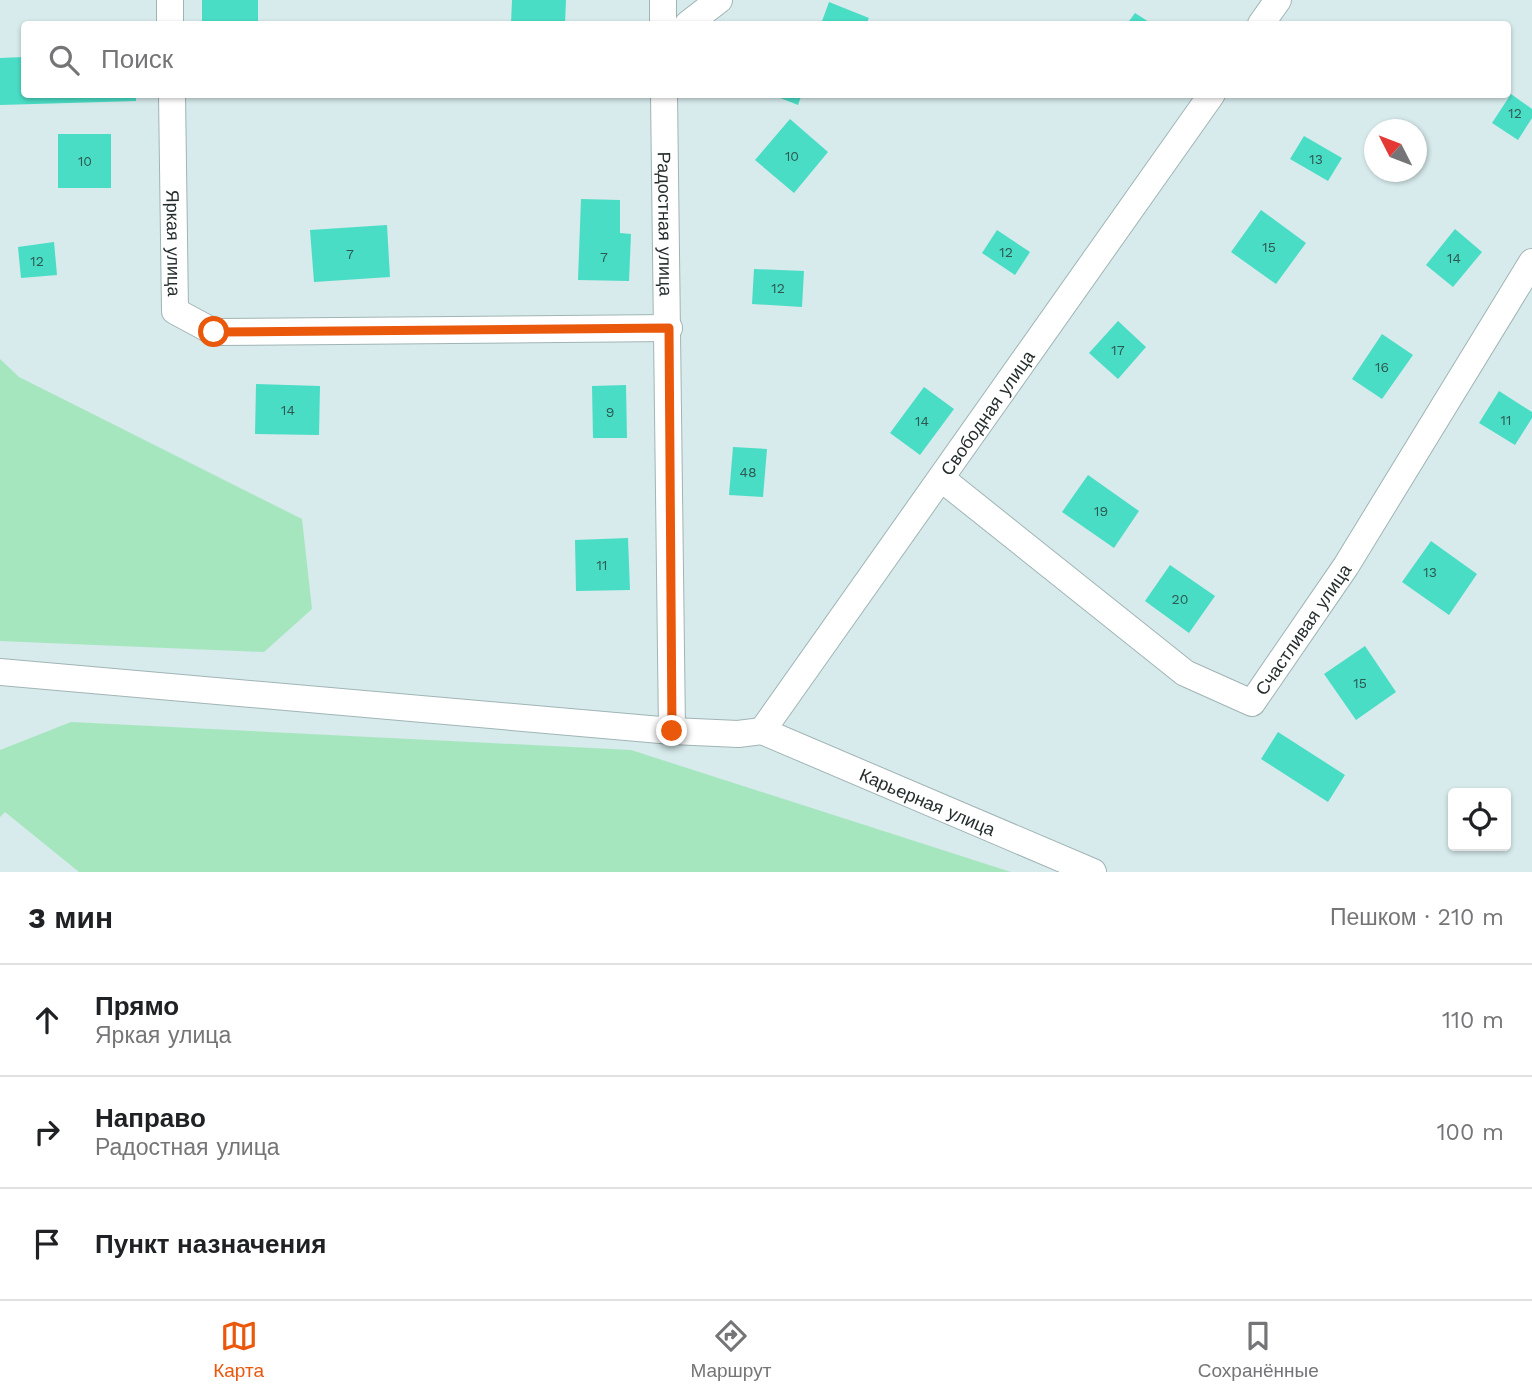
<!DOCTYPE html>
<html lang="ru">
<meta charset="utf-8">
<style>
:root{--surface:#fff;--page:#f2f2f2;--text:#202124;--muted:#757577;--line:#e0e0e0;--accent:#ea580c}
body{margin:0;font-family:"Work Sans",sans-serif;background:var(--page);color:var(--text)}
.controls{position:absolute;right:21px;bottom:21px;display:grid;overflow:hidden;border-radius:7px;box-shadow:0 2px 5px #0004}
.controls button{width:63px;height:63px;display:grid;place-items:center;padding:0;border:0;border-bottom:2px solid var(--line);background:var(--surface);color:var(--text);font:35px sans-serif}
.compass{position:absolute;left:1364px;top:119px;width:63px;height:63px;border-radius:50%;background:var(--surface);box-shadow:0 2px 5px #0004;rotate:312deg}
.stop{position:absolute;width:21px;height:21px;margin:-16px;border:5px solid #ea580c;border-radius:50%;background:#fff}
.stop.end{background:#ea580c;border-color:#fff;box-shadow:0 2px 7px #0008}
.list{margin:0;padding:0;list-style:none}
h2{display:flex;justify-content:space-between;align-items:center;height:91px;margin:0;padding:0 28px;font-size:30px}
h2 small{font-size:23px;font-weight:400;color:var(--muted)}
.list li{display:grid;grid-template-columns:46px 1fr auto;gap:21px;align-items:center;box-sizing:border-box;height:112px;padding:0 28px;border-top:2px solid var(--line)}
.list b{display:block;font-size:26px;white-space:nowrap}
.list p{margin:0;font-size:23px;white-space:nowrap;color:var(--muted)}
.list em{font-size:23px;font-style:normal;color:var(--muted)}
.icon{flex:none;width:38px;height:38px;fill:none;stroke:currentColor;stroke-width:2;stroke-linecap:round;stroke-linejoin:round}
.map{position:relative;flex:none;width:1532px;height:872px;overflow:hidden}
.search{position:absolute;background:var(--surface);box-shadow:0 2px 5px #0004;left:21px;right:21px;top:21px;height:77px;display:flex;align-items:center;gap:18px;box-sizing:border-box;padding:0 24px;border-radius:7px;color:var(--muted);font-size:26px}
.sheet{height:427px;background:var(--surface)}
nav{display:flex;justify-content:space-around;align-items:center;box-sizing:border-box;height:98px;border-top:2px solid var(--line);background:var(--surface);font-size:19px;color:var(--muted)}
nav a{display:grid;justify-items:center;gap:4px}
nav .on{color:var(--accent)}
.map>svg:first-child{display:block}
.green{fill:#a6e6bf}
.building{fill:#4addc5}
.lines{fill:none;stroke-linecap:round;stroke-linejoin:round}
.minor-casing{stroke:#a1b4b5;stroke-width:28}
.minor{stroke:#fff;stroke-width:26}
.route{stroke:#ea580c;stroke-width:9}
.labels{text-anchor:middle;dominant-baseline:central;stroke-width:7;stroke-linejoin:round;paint-order:stroke}
.number-label{font-size:14px;fill:#2e5953}
.street-label{font-size:18px;fill:#252d2d;stroke:#e4f8f9}
</style>
<div class="map">
<svg width="1532" height="872" viewBox="0 0 1532 872">
<rect width="100%" height="100%" fill="#d7eaec"/>
<path class="green" d="M0,359l19,18 283,142 10,90 -48,43 -264,-11z
M71,722l560,28 380,122h-932l-74,-60 -5,5v-67z"/>
<path class="building" d="M202,0h56v24h-56z
M512,0h54l-1,24h-54z
M829,2l40,16 -3,6h-45z
M1135,13l17,11h-25z
M24,57v37h112v7l-136,4v-47z
M770,94h32l-4,11z
M1511,94l21,15v9l-14,22 -26,-17z
M790,119l38,33 -34,41 -39,-33z
M58,134h53v54h-53z
M1304,136l38,22 -14,23 -38,-22z
M581,199l39,1v33l11,1 -2,47 -51,-1z
M1261,210l45,33 -30,41 -45,-32z
M387,225l3,52 -76,5 -4,-52z
M1455,229l27,23 -29,35 -27,-22z
M997,230l33,22 -15,23 -33,-22z
M54,242l3,33 -36,3 -3,-31z
M754,269l50,2 -2,36 -50,-3z
M1118,321l28,26 -28,32 -29,-26z
M1382,334l31,21 -31,44 -30,-20z
M256,384l64,2 -1,49 -64,-1z
M626,385l1,53h-34l-1,-52z
M924,387l30,22 -34,46 -30,-22z
M1499,391l33,21v6l-17,27 -36,-22z
M733,447l34,2 -4,48 -34,-2z
M1088,475l51,36 -25,37 -52,-36z
M628,538l2,52 -54,1 -1,-51z
M1431,541l46,33 -28,41 -47,-33z
M1170,565l45,31 -26,37 -44,-32z
M1365,646l31,46 -40,28 -32,-46z
M1278,732l67,43 -17,27 -67,-43z"/>
<g class="lines">
<g class="minor-casing">
<g id="minor">
<path d="M170,0v24"/>
<path d="M663,24v-24"/>
<path d="M688,24l31,-24"/>
<path d="M1261,24l17,-24"/>
<path id="s1" d="M172,94l3,217 39,21 455,-4"/>
<path id="s2" d="M664,94l8,637"/>
<path id="s3" d="M942,479l243,194 67,30 94,-137 186,-304"/>
<path d="M0,672l672,59 66,3 24,-3"/>
<path id="s4" d="M762,731l450,-637"/>
<path id="s5" d="M762,731l331,141"/>
</g>
</g>
<use href="#minor" class="minor"/>
</g>
<g class="lines">
<path class="route" d="M214,332l455,-4 3,403"/>
</g>
<g class="labels">
<g class="number-label">
<text x="1515" y="113">12</text>
<text x="792" y="156">10</text>
<text x="1316" y="159">13</text>
<text x="85" y="161">10</text>
<text x="1269" y="247">15</text>
<text x="1006" y="252">12</text>
<text x="350" y="254">7</text>
<text x="604" y="257">7</text>
<text x="1454" y="258">14</text>
<text x="37" y="261">12</text>
<text x="778" y="288">12</text>
<text x="1118" y="350">17</text>
<text x="1382" y="367">16</text>
<text x="288" y="410">14</text>
<text x="610" y="412">9</text>
<text x="1506" y="420">11</text>
<text x="922" y="421">14</text>
<text x="748" y="472">48</text>
<text x="1101" y="511">19</text>
<text x="602" y="565">11</text>
<text x="1430" y="572">13</text>
<text x="1180" y="599">20</text>
<text x="1360" y="683">15</text>
</g>
<g class="street-label">
<text stroke="none"><textPath href="#s2" startOffset="130">Радостная улица</textPath></text>
<text stroke="none"><textPath href="#s1" startOffset="149">Яркая улица</textPath></text>
<text stroke="none"><textPath href="#s4" startOffset="390">Свободная улица</textPath></text>
<text stroke="none"><textPath href="#s3" startOffset="474">Счастливая улица</textPath></text>
<text stroke="none"><textPath href="#s5" startOffset="180">Карьерная улица</textPath></text>
</g>
</g>
</svg>
<div class="controls">
<button><svg class="icon" aria-label="locate" viewBox="0 0 24 24"><circle cx="12" cy="12" r="6"/><path d="M12 2v4M12 18v4M2 12h4M18 12h4"/></svg></button>
</div>
<svg class="compass" viewBox="-18 -18 36 36"><path d="M0-13l5 13h-10z" fill="#e53935"/><path d="M0 13l5-13h-10z" fill="#757577"/></svg>
<div class="stop" style="left:214px;top:332px"></div>
<div class="stop end" style="left:672px;top:731px"></div>
<div class="search"><svg class="icon" aria-label="search" viewBox="0 0 24 24"><circle cx="10" cy="10" r="6"/><path d="M15 15l6 6"/></svg>Поиск</div>
</div>
<section class="sheet">
<h2>3 мин<small>Пешком · 210 m</small></h2>
<ul class="list">
<li><svg class="icon" aria-label="ahead" viewBox="0 0 24 24"><path d="M12 20V5M6 11l6-6 6 6"/></svg><div><b>Прямо</b><p>Яркая улица</p></div><em>110 m</em></li>
<li><svg class="icon" aria-label="right" viewBox="0 0 24 24"><path d="M7 20v-9h11M14 6l5 5-5 5"/></svg><div><b>Направо</b><p>Радостная улица</p></div><em>100 m</em></li>
<li><svg class="icon" aria-label="arrive" viewBox="0 0 24 24"><path d="M6 21V4h12l-3 4 3 4H6"/></svg><div><b>Пункт назначения</b></div></li>
</ul>
</section>
<nav>
<a class="on"><svg class="icon" aria-label="map" viewBox="0 0 24 24"><path d="M3 6l6-2 6 2 6-2v14l-6 2-6-2-6 2zM9 4v14M15 6v14"/></svg>Карта</a>
<a><svg class="icon" aria-label="directions" viewBox="0 0 24 24"><path d="M12 3l9 9-9 9-9-9zM9 14v-3h6M13 9l2 2-2 2"/></svg>Маршрут</a>
<a><svg class="icon" aria-label="saved" viewBox="0 0 24 24"><path d="M7 4h10v16l-5-4-5 4z"/></svg>Сохранённые</a>
</nav>
